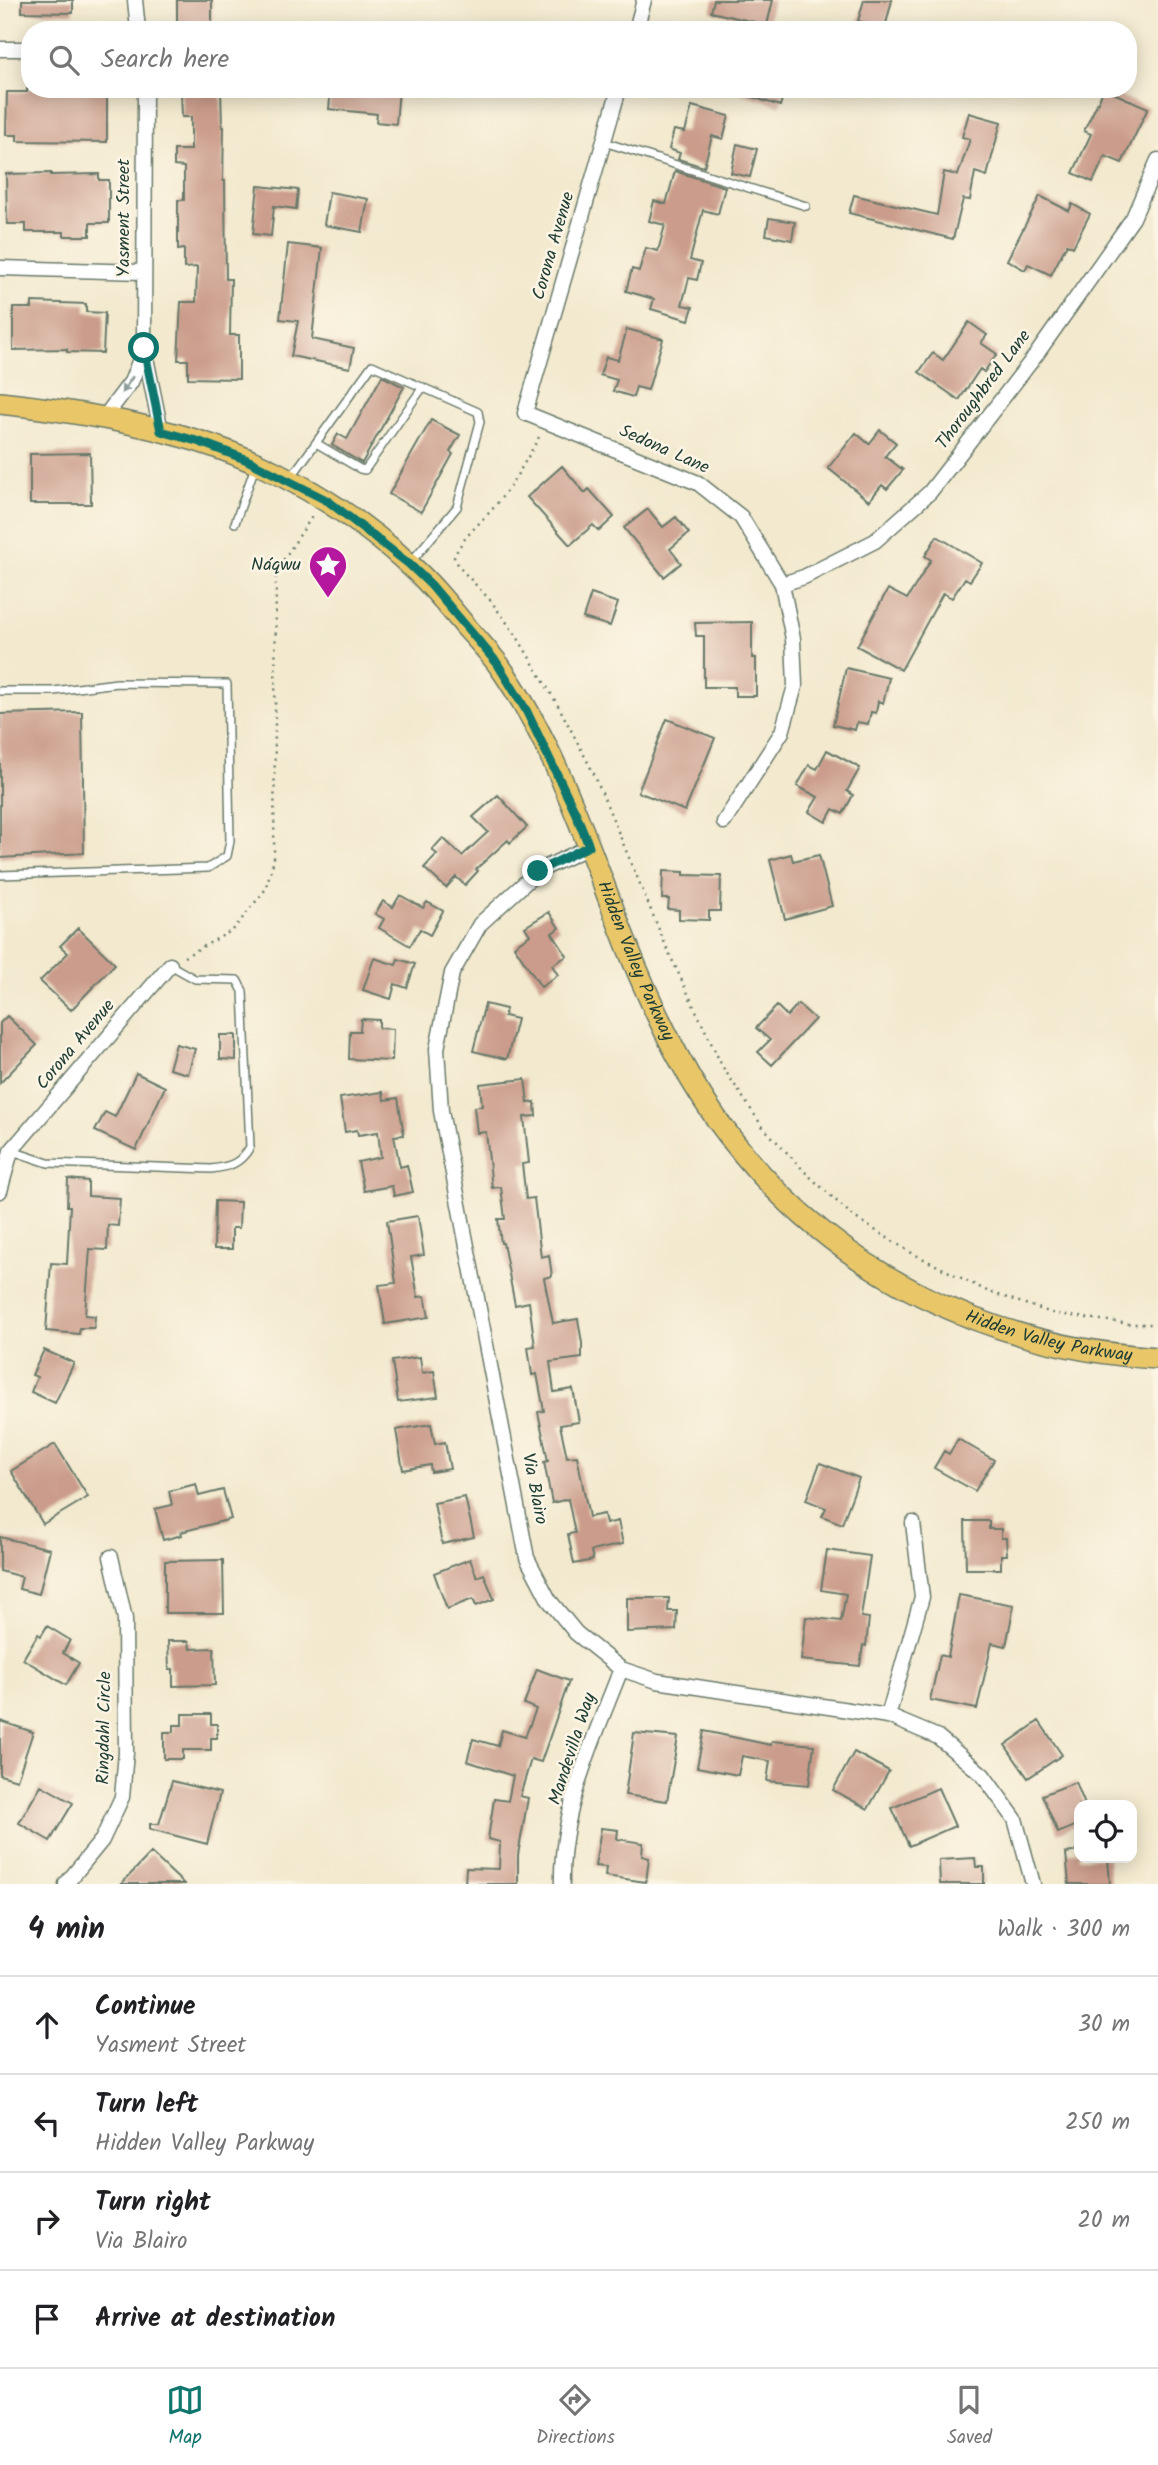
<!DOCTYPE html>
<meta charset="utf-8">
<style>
:root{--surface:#fff;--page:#f2f2f2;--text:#202124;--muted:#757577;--line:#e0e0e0;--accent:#0f766e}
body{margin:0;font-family:Kalam,sans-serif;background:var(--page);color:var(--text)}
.controls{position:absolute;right:21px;bottom:21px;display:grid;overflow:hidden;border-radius:14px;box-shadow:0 4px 18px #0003}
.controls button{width:63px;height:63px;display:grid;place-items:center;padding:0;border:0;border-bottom:2px solid var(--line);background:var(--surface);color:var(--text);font:35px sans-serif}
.stop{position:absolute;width:21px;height:21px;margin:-16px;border:5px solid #0f766e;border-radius:50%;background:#fff}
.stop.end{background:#0f766e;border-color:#fff;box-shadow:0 2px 7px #0008}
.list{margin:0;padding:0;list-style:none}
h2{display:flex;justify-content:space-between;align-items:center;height:91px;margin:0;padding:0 28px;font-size:30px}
h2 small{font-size:23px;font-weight:400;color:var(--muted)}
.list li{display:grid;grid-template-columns:46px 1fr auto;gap:21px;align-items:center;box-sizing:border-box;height:98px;padding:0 28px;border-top:2px solid var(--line)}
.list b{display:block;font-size:26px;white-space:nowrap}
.list p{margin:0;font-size:23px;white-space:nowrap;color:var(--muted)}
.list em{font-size:23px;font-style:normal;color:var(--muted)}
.icon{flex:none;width:38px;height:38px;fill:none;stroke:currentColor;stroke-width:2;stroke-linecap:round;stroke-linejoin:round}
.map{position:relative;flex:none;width:1158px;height:1884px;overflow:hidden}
.search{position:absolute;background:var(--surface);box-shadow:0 4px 18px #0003;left:21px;right:21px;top:21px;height:77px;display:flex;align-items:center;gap:18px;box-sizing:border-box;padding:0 24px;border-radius:28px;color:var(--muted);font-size:26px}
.sheet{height:483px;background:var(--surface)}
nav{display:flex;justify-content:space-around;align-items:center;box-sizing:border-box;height:98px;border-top:2px solid var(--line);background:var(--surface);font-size:19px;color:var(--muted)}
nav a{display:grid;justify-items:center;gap:4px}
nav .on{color:var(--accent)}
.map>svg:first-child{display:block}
.building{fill:#cb9c8b}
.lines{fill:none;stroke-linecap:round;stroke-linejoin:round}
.service-casing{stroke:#69796a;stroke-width:10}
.minor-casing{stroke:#69796a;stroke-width:17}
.primary-casing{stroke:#69796a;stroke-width:24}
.path{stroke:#69796a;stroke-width:2.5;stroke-dasharray:2 5;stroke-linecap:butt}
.service{stroke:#fff;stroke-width:7}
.minor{stroke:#fff;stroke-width:14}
.primary{stroke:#e9c769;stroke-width:21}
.oneway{fill:#8f9e9a}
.route{stroke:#0f766e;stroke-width:9}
.labels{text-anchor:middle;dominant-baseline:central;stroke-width:5;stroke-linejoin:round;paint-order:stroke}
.street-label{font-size:18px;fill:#1f3d34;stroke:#fcf5e5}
.poi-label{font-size:18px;fill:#1f3d34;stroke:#fcf5e5;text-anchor:end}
</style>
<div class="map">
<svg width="1158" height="1884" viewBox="0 0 1158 1884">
<rect width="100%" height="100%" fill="#fcf5e5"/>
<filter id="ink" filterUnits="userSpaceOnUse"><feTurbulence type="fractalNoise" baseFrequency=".0143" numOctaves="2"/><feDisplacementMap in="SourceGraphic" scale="14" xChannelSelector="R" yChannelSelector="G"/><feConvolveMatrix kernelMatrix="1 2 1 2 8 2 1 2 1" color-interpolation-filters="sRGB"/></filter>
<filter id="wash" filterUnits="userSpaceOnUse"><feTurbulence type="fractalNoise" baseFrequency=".00686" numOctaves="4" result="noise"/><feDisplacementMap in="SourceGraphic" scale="28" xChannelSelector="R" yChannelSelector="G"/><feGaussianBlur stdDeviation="1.57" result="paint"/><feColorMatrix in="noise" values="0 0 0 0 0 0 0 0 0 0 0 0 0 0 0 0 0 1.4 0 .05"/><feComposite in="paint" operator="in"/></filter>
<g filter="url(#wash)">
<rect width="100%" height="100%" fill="#f2e9ce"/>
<g id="blocks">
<path class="building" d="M22,0h51v13l-51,-1z
M177,0h35v30h-35z
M714,0h59l-6,25 -56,-13z
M864,0h28l-7,28 -27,-7z
M27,89l80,2v51l-90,-1v-6h-11l1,-43h20z
M181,89h40l1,38h2l-1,54h2l1,98h5l-1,56h9v44l-51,-1v-18h-10l3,-58h15l1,-35 -13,1v-19l-6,1v-50h6v-33l-10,-1v-16h17v-33h-9z
M331,89h68l-3,35 -20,-2 1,-8 -48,-5z
M737,89h48l-5,17 -43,-14z
M1104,89l44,19 -26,55 -17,-7 -12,26 -20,-9 18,-39 -7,-3z
M692,106l37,10 -6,23 -11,-3 -8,31 -26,-8 2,-6 -11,-4 5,-19 11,2z
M969,113l32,9 -14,54 -12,-4 -5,28 -7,-1 -10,40 -104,-26 5,-18 83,20 7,-43 14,3 12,-36 -8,-2z
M737,144l20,5 -7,28 -19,-4z
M675,171l50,16 -7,27 -15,-4 -13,50 11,3 -4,17 -8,-2 -7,27 11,2 -4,13 -38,-11 3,-10 -28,-8 6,-22 7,2 7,-23 12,3 7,-26 -16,-4 5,-20 12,3z
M51,173v2l48,-1v6h10v43h-19v13h-26v-4h-38v-8h-19l-1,-50z
M258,186l40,4 -2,19 -22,-3 -3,30 -18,-2z
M329,192l39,7 -6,33 -38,-7z
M1040,196l29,15 3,-7 18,10 -17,33 -6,-3 -16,31 -23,-11 -3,6 -18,-10z
M769,218l26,4 -3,18 -26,-5z
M288,244l34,4 -10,91 42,9 -4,20 -59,-12 7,-35 -18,-2z
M32,302l54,2v8l19,1 -2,40 -36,-1v-3l-54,1v-42h19z
M969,322l18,13 -6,8 16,11 -13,18 -4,-3 -21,31 -40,-28 14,-19 10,7z
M627,329l36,10 -15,51 -12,-3 -3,10 -20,-6 4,-11 -17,-5 6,-18 12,3z
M382,376l22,11 -42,76 -30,-18 6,-11 9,5z
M431,420l29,15 -10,17 3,2 -32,58 -32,-18z
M880,430l16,13 -11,13 18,14 -16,19 -5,-4 -13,16 -41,-33 28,-35 13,11z
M90,453l1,51h-61v-50z
M562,466l23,27 4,-4 25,28 -15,14 -6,-6 -23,20 -43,-48z
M648,509l15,18 13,-10 13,16 -19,16 11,14 -17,14 -40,-49z
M937,536l45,27 -12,18 -5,-3 -13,20 -9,-5 -42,77 -44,-24 31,-57 19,10 24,-39 -6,-4z
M591,594l27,9 -8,23 -27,-8z
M752,622v36h4v38h-21v-9h-31v-51h-8l-1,-13z
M846,668l43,10 -6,25 -5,-2 -2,12 -5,-1 -3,12 -11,-2 -2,8 -22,-5z
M82,712l2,141 -84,5v-144z
M667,719l48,19 -30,73 -47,-19z
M827,750l33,18 -13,23 6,4 -10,19 -10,-5 -7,13 -17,-10 9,-15 -21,-11 12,-21 8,4z
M498,795l29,32 -17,16 -2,-3 -32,29 2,2 -13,14 -9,-8 -10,11 -22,-20 13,-14 -5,-4 11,-12 19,18 26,-24 -15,-15z
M791,854l2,7 26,-6 13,51 -47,13 -15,-59z
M663,871l21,1v3l37,1 -1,35h-11v9l-30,-1v-9l-11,-1 1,-10h-7z
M400,895l23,13 4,-6 16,9 -13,24 -10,-6 -10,17 -31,-18 5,-9 -9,-5 8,-13 10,6z
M549,912l10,16 -7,5 15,23 -15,9 6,10 -17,12 -27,-41 16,-11 -5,-8z
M78,928l37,36 -44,46 -31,-29 28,-28 -8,-7z
M374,958l22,7 2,-6 17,5 -8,24 -12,-4 -4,15 -28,-9z
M485,1004l21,5 -2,7 13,3 -10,40 -34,-8z
M798,1004l17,15 -43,46 -14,-13 12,-12 -14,-12 21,-22 10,10z
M7,1016l30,29 -37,38v-60z
M361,1019l18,1v8l14,1 -1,32 -43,-2 1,-28h10z
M220,1035h16v25l-16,-1z
M176,1044l19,5 -7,25 -19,-5z
M136,1073l29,14 -29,63 -41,-19 10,-19 10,5z
M525,1079l3,24 7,-1 1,14 -12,1 5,46 -7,1 4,35 8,-1 7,59 8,-2 3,21 -8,2 9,45 25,-4 4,24v15l-32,4 4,30 19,-3 6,33 -19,3 7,32 10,-1 12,61 15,-3 2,10 12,-3 5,23 -32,7 2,9 -19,4 -6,-30 7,-1 -7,-34 -16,4 -8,-41 4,-1 -10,-49 6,-1 -7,-37 -5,1 -4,-28 7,-1 -6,-44 -14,3 -12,-62h-2l-3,-24h7l-4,-32 -9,1 -6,-56 -9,1 -3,-26 8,-1 -2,-22z
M383,1092l1,8 14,-2 6,37 -10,1 6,31 7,-2 6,27 -19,4 -2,-10 -28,5 -6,-29 23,-5 -3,-25 -20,3 -1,-5 -12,2 -5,-34z
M68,1179l20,2v15l32,2 -2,28 -10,-1 -1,25 -17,-1 -5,66 10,1 -1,12h-14l-1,6 -33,-3 5,-68 16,1 3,-58h-3z
M215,1201l25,1 -1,26h-7v21h-18z
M418,1216l6,39 -13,2 7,40 7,-1 4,21 -44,7 -6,-39 17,-2 -9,-62z
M44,1350l30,13 -19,40 -24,-11 6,-15 -5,-2z
M420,1357l2,16 12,-2 4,26 -40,5 -6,-41z
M431,1424l4,20 10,-2 5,27 -19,3 -1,-7 -27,5 -7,-40z
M958,1439l36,21 -19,31 -41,-23 10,-17 5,3z
M55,1444l33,53 -45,27 -32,-53z
M820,1463l39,15 -17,46 -20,-8 4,-8 -20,-8z
M196,1484l3,12 24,-6 8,29 -50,13 1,3 -19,5 -8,-31 17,-4 -3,-14z
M465,1497l9,40 -32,7 -8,-41z
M965,1521h24v8h12v9h5l1,17h-6v14h-35z
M0,1537l50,12 -11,45 -20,-5 3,-12 -22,-6z
M827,1550l43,6 -9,61 8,1 -3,28 -3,-1 -3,21 -59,-6 5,-43 35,4 5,-27 -25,-4z
M470,1559l7,18 7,-3 10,25 -18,7 -3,-7 -26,10 -13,-36z
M223,1560l1,53h-59v-52z
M959,1595l55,10 -8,41 -14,-3 -15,66 -47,-9 10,-45 8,2z
M627,1598h42l-1,13h9l-1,19 -49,2z
M47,1626l23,14 -7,13 16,10 -13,22 -43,-26 15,-25 3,2z
M168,1641h21l1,8 24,-1 1,37 -42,1v-17h-4z
M537,1669l32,12 -28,81 -10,-3 -11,37 8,2 -10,57v29h-53l1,-16 33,1 1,-27 -12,-3 6,-40 14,2 5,-25 -46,-15 6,-22 25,7 4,-16 23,7 11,-28 -12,-5z
M182,1714h29v10h6v14h-6v12h-28v9h-19v-27h10v-7h8z
M0,1721l33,11 -16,48 -17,-5z
M1039,1721l23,34 -34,23 -23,-33z
M704,1731l67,14 1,-4 42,4 -5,40 -42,-4 3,-20 -28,-5 -4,19 -41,-8z
M634,1733l44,4 -11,64 -42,-6z
M854,1752l35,19 -21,38 -35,-19z
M172,1781l48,12 -13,51 -57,-15v-5h9z
M1076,1782l9,23h-6v19l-21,9 -16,-38z
M41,1785l32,18 -23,38 -31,-18z
M938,1788l17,38 -46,20 -17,-38z
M601,1828l17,2 -1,9 26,4 -1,13 7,2 -3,24 -41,-6 1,-9 -11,-1z
M1079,1851v7h29l2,26h-41l-3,-31z
M151,1853l33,31h-63z
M975,1858l1,9h8v17h-44l-1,-24z"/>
</g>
</g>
<g filter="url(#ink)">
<use href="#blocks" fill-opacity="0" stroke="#69796a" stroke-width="2"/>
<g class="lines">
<g class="service-casing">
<path id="service" d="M604,142l202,64
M316,443l44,26 5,1 58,-83
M292,476l80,-111 106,47 2,10 -23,85 -47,56
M235,523l20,-56
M0,691h54l63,-8 110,1 3,157 -3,15 -19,12 -208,7
M12,1151l36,12 163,6c18,-2 29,-5 39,-22l-7,-156 -6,-11 -42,-1 -25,-14"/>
</g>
<g class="minor-casing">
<path id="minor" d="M135,0l3,30
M636,30l8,-30
M0,49h30
M145,89l-1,259 17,83
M619,89l-94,324 173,70 43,34 41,67 11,55 2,47 -13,46 -58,90
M0,268l143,4
M103,419l28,-37 13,-33
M782,584l22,-7 71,-36 55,-49 106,-137 97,-137 25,-58
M589,847l-51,24 -58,53 -28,49 -15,76 4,62 86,447 22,42 27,33 45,36 36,12 231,35 50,21 45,38 32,44 18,65
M0,1191l11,-40 159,-186
M888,1716l34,-119 -9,-74
M66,1884l36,-44 20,-43 4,-44 -1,-134 -14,-62
M562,1884c-2,-75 33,-147 59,-215"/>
</g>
<g class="primary-casing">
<g id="primary">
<path id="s1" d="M0,403c66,7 134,18 198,38 77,24 156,71 214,126 20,18 37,39 54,60 11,12 22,24 32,37 64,90 95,200 137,301 26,62 56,123 98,176 104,133 258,207 425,217"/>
</g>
</g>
<path class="path" d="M539,437c-13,24 -26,47 -44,69 -14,17 -32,30 -41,51l6,11 30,32 26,35 43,72 35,67 74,177 54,115 40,60 45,48 47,43 56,35 77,39 65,22 77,11h29
M184,957l49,-27 32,-40 9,-30 2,-289 37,-56"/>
<use href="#service" class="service"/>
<use href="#minor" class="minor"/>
<use href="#primary" class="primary"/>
</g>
<defs><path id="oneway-solid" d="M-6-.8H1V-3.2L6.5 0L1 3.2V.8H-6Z" transform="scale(1.75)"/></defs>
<use class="oneway" href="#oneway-solid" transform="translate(127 385) rotate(124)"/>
</g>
<g class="lines" filter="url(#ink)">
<path class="route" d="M144,348l17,83 39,11 45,17 83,42 81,63 22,21 66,78 29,47 50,104 13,32 -51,25"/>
</g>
<defs>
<g id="sight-pin" transform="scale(2.0125)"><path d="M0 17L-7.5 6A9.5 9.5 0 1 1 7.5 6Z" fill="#b5179e" stroke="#fcf5e5"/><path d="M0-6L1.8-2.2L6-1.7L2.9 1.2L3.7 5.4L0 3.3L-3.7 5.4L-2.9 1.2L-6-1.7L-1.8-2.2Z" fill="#fff"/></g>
</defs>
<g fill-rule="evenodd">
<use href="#sight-pin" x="328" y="565"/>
</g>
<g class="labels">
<g class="street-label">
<text transform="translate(124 218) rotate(-90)">Yasment Street</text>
<text transform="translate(554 246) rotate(-74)">Corona Avenue</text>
<text transform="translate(984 390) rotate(-53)">Thoroughbred Lane</text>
<text transform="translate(664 450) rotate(24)">Sedona Lane</text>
<text stroke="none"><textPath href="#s1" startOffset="910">Hidden Valley Parkway</textPath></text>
<text transform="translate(76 1045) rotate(-50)">Corona Avenue</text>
<text stroke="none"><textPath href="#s1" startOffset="1496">Hidden Valley Parkway</textPath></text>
<text transform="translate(534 1489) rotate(79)">Via Blairo</text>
<text transform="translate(105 1728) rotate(-89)">Ringdahl Circle</text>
<text transform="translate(573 1749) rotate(-72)">Mandevilla Way</text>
</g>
<g class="poi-label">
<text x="301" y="565">Náqwu</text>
</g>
</g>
</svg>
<div class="controls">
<button><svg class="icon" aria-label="locate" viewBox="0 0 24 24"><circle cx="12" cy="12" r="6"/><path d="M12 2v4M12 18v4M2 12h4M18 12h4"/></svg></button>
</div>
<div class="stop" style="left:144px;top:348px"></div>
<div class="stop end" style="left:538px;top:871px"></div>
<div class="search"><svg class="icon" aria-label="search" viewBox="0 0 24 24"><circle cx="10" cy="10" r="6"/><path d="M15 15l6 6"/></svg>Search here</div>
</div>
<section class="sheet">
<h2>4 min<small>Walk · 300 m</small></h2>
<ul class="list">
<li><svg class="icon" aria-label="ahead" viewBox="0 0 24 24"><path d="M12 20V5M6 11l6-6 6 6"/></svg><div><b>Continue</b><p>Yasment Street</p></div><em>30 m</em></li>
<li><svg class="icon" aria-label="left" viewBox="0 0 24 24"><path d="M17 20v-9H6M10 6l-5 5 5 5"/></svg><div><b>Turn left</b><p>Hidden Valley Parkway</p></div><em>250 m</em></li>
<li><svg class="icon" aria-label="right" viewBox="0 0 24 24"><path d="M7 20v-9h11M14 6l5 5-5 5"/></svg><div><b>Turn right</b><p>Via Blairo</p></div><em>20 m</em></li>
<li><svg class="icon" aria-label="arrive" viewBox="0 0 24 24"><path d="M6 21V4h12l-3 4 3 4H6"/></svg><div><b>Arrive at destination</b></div></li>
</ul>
</section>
<nav>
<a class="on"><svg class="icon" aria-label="map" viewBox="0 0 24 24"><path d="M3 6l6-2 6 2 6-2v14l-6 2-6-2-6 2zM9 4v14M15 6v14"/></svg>Map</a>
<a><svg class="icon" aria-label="directions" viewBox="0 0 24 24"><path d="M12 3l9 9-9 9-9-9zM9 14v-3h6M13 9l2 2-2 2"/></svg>Directions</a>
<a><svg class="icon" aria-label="saved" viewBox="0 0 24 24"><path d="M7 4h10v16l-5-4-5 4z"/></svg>Saved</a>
</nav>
